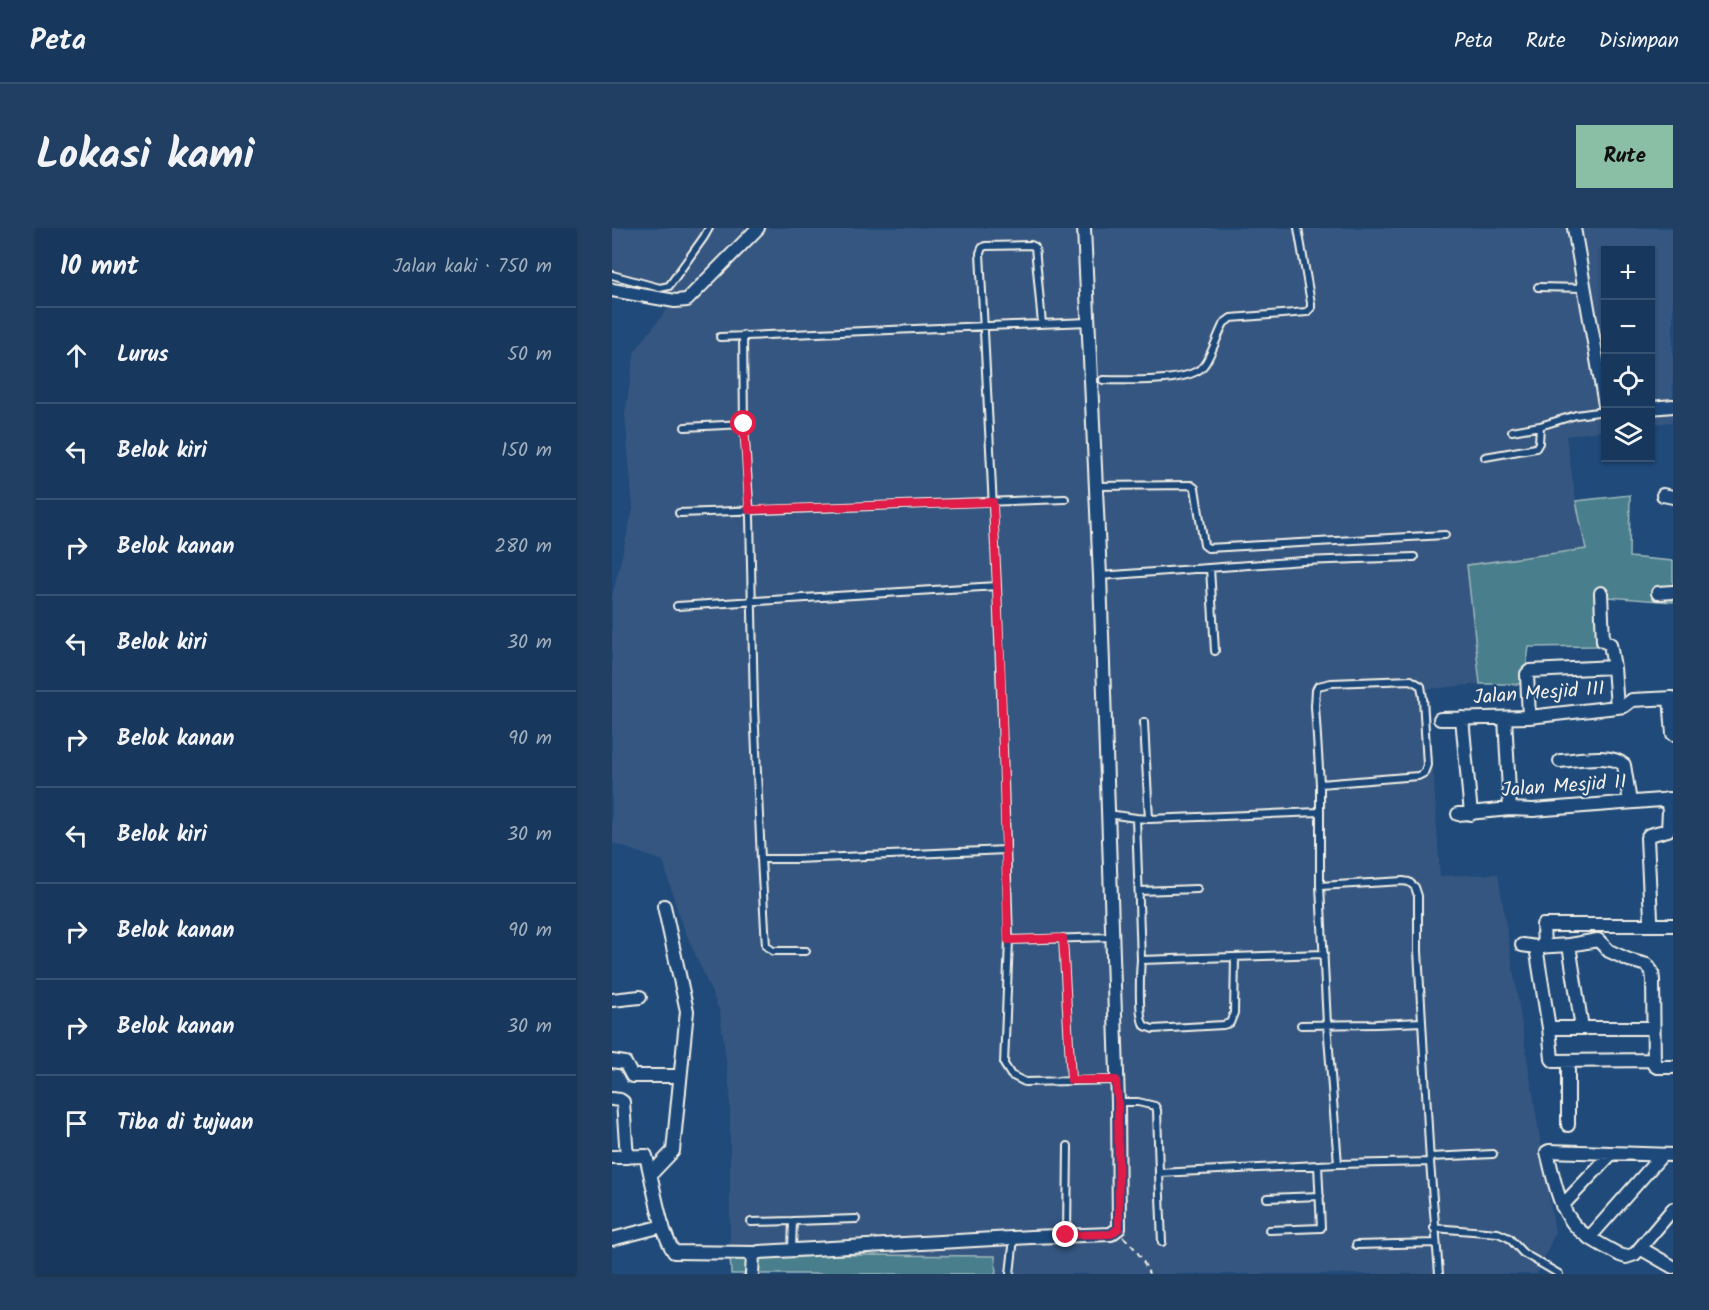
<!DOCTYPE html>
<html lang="id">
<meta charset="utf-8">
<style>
:root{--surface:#17385c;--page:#203f62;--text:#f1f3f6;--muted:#9eacbb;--line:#365272;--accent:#8abfa5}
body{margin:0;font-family:Kalam,sans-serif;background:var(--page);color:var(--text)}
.controls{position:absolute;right:18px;top:18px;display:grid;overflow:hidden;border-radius:0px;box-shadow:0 2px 4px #0004}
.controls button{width:54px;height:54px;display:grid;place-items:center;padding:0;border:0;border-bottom:2px solid var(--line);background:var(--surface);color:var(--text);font:30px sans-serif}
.stop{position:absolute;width:18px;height:18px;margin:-14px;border:4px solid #e11d48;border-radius:50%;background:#fff}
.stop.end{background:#e11d48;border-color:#fff;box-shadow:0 2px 6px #0008}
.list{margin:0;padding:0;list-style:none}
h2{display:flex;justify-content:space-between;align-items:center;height:78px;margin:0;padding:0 24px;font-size:26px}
h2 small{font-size:20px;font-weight:400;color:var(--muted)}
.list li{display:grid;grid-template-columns:39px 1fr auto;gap:18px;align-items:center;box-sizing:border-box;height:96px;padding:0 24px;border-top:2px solid var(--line)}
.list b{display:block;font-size:22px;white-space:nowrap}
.list em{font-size:20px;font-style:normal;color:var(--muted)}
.icon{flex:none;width:33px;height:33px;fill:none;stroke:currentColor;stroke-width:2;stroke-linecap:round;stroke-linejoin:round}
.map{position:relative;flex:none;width:1061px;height:1046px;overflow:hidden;border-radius:0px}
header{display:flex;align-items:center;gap:36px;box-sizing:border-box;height:84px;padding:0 30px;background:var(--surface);border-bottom:2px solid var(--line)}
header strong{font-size:28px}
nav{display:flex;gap:33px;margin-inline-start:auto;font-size:21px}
.intro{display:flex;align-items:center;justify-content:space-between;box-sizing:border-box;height:144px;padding:0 36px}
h1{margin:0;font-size:42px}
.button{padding:15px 27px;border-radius:0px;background:var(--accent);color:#111;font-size:21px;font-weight:700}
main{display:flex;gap:36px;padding:0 36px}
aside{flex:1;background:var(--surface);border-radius:0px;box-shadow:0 2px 4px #0004}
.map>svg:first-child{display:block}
.built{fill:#365680}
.green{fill:#497e8d;stroke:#9eb8ba;stroke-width:1.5}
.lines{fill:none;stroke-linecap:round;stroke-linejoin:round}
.lane-casing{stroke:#f4f1e8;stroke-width:10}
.street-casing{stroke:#f4f1e8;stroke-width:16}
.path{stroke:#f4f1e8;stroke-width:2;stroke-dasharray:6 4.5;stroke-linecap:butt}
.lane{stroke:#1f4a7a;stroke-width:6}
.street{stroke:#1f4a7a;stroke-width:12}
.route{stroke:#e11d48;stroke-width:8}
.labels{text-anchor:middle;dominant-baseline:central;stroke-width:4.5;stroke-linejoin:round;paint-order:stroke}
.street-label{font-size:20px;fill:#f4f1e8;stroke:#1f4a7a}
</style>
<header>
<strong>Peta</strong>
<nav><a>Peta</a><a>Rute</a><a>Disimpan</a></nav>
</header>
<div class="intro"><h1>Lokasi kami</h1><a class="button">Rute</a></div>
<main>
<aside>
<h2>10 mnt<small>Jalan kaki · 750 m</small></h2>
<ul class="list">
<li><svg class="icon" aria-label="ahead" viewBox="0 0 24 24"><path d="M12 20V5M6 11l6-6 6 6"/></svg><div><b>Lurus</b></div><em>50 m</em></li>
<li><svg class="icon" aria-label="left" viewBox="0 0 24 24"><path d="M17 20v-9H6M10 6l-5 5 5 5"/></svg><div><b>Belok kiri</b></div><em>150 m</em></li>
<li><svg class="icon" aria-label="right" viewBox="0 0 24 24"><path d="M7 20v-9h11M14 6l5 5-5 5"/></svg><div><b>Belok kanan</b></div><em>280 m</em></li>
<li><svg class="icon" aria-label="left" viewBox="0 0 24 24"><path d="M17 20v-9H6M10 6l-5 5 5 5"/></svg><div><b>Belok kiri</b></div><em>30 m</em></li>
<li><svg class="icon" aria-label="right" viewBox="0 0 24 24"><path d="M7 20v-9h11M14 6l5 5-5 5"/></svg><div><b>Belok kanan</b></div><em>90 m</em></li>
<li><svg class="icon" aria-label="left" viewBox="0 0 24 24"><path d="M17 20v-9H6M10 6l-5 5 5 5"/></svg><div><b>Belok kiri</b></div><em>30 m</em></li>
<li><svg class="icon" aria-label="right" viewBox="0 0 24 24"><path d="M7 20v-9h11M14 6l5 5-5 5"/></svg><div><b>Belok kanan</b></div><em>90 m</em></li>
<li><svg class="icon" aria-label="right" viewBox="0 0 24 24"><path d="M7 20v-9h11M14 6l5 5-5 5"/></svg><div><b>Belok kanan</b></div><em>30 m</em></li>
<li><svg class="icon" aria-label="arrive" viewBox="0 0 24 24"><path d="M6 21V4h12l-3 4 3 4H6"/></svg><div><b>Tiba di tujuan</b></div></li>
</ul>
</aside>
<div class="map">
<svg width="1061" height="1046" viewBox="0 0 1061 1046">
<rect width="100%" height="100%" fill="#1f4a7a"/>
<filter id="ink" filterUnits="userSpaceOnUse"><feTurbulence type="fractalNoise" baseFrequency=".0167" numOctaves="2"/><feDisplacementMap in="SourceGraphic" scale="12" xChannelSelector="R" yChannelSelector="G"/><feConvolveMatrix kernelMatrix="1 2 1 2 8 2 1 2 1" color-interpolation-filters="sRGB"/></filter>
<g filter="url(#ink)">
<path class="built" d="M0,0h1061v194l-22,2 -1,-174h-45v180l-39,6 10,65 10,48 -119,16 13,119 -52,5 12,187 58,-2 57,359 -18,41h-541l-1,-18 -265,-2v-161l-10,-81 -41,-95 -16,-56 -51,-18v-246l21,-88 -8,-95 10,-63 39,-51 -62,-11z"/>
<path class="green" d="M1018,267l-1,62 44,4v41l-78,-6 1,50 -67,1 -5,37h-44l-13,-119 119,-16 -10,-48z
M118,1026l265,2 1,18h-265z"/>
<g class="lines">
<g class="lane-casing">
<path id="lane" d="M0,47l48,13 9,-2 35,-49 5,-9
M926,59l46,1
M430,96l-7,-77 -4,-2 -46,1 -3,2 -2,5 17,333 6,162 6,192 -5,124 7,11 14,7 91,-2
M131,107l1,89 6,93 4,190 7,152h35l210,-9
M108,109l368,-15
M491,152c22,0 88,4 101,-15 7,-9 14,-31 20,-42l7,-5 76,-6 4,-4v-5l-13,-75
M73,199l59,-3
M900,203l28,-5 36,-11 29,-4
M873,229l51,-9 3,-5 1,-17
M484,258l95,-1 4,3 9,57 4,3 237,-13
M67,285l386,-14
M598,340l5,83
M488,348l203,-15 111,-4
M65,378l320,-20
M532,494l5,97
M708,556l98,-8 6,-3 3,-8 -4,-67 -2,-12 -10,-6 -80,3 -13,3 -2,4 -1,16 5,78v102
M707,584l-170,7 -13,-1 5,142 183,-6
M496,586l28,4
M149,631l5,87 7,5h33
M527,663l58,-2
M451,710l8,142
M397,712l103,-3
M529,732c-1,11 -3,58 3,65 2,2 6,3 9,4l70,-4 7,-2 4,-10 1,-56
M689,797l75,-1 46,-2
M506,874h20l17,4 2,4 2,63 179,-9 92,-2 -12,-211v-55l-3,-9 -6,-5 -6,-1 -83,5 7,138 11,140
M818,929l63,-3
M818,934l9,112
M547,945l3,69
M655,970l53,-2
M139,994l42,-1
M822,1000l64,5 11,5 14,15 36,21
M657,1002l52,-2 -3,-63
M455,1007l1,-89
M744,1017l80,-2
M180,1021l1,-28 63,-2
M398,1046l4,-36"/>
</g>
<g class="street-casing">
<path id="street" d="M962,0l31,177
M0,62l63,11 12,-1 71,-72
M1038,180l23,-2
M1051,267l10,2
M989,365l2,48 7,3 4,23
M1046,365l15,-1
M1058,470l3,36
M917,489l-2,-43 3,-3 84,-4 3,40
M850,490l9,96
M893,490l5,91
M828,491l89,-2 88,-10 7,-1 8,-6 41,-2
M948,533c17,-1 51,-8 64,4l6,37
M846,586l52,-5 23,1 140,-11
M1037,697l2,-7 -4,-80 2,-3 19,-5 1,-19 -2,-12
M910,717l14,2 33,-2
M924,719l13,81 3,31 2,2 99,-1
M932,719l-1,-22h130
M0,772l28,-3
M937,800h104
M970,800l-13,-83 29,-5 11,11 20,9 18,5 5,7 1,8 1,85 3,2h16
M0,833l13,2 7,13h48
M956,833v64
M0,871l8,1 3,2 4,55
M1061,927l-124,-4 -2,1c8,30 12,66 40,84 10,7 22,13 33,19l6,2 9,-3 38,-45
M0,929l34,-1c7,26 14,76 28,96l81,1
M39,946l22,-23 14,-140 -23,-105
M950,978l49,-52
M977,1010l73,-83
M0,1011l51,-13
M1028,1020l33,19
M140,1046l1,-19 6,-3 272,-15 80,-3 8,-6 -1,-126 -18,-526 -16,-348"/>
</g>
<path class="path" d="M511,1009c11,8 21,24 26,37"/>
<use href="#lane" class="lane"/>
<use href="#street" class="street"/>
</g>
</g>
<g class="lines" filter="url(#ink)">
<path class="route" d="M132,196l5,86 244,-8 8,173 7,265 55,-2 8,142h45l2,22 1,126 -8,6 -45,1"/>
</g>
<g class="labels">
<g class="street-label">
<text transform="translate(927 466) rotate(-4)">Jalan Mesjid III</text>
<text transform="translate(952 559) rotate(-4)">Jalan Mesjid II</text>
</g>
</g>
</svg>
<div class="controls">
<button>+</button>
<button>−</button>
<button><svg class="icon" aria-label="locate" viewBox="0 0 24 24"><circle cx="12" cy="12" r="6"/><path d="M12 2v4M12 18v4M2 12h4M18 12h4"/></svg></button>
<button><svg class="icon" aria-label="layers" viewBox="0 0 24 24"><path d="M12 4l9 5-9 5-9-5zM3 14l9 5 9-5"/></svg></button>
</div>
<div class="stop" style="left:132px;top:196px"></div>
<div class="stop end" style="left:454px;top:1007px"></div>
</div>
</main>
